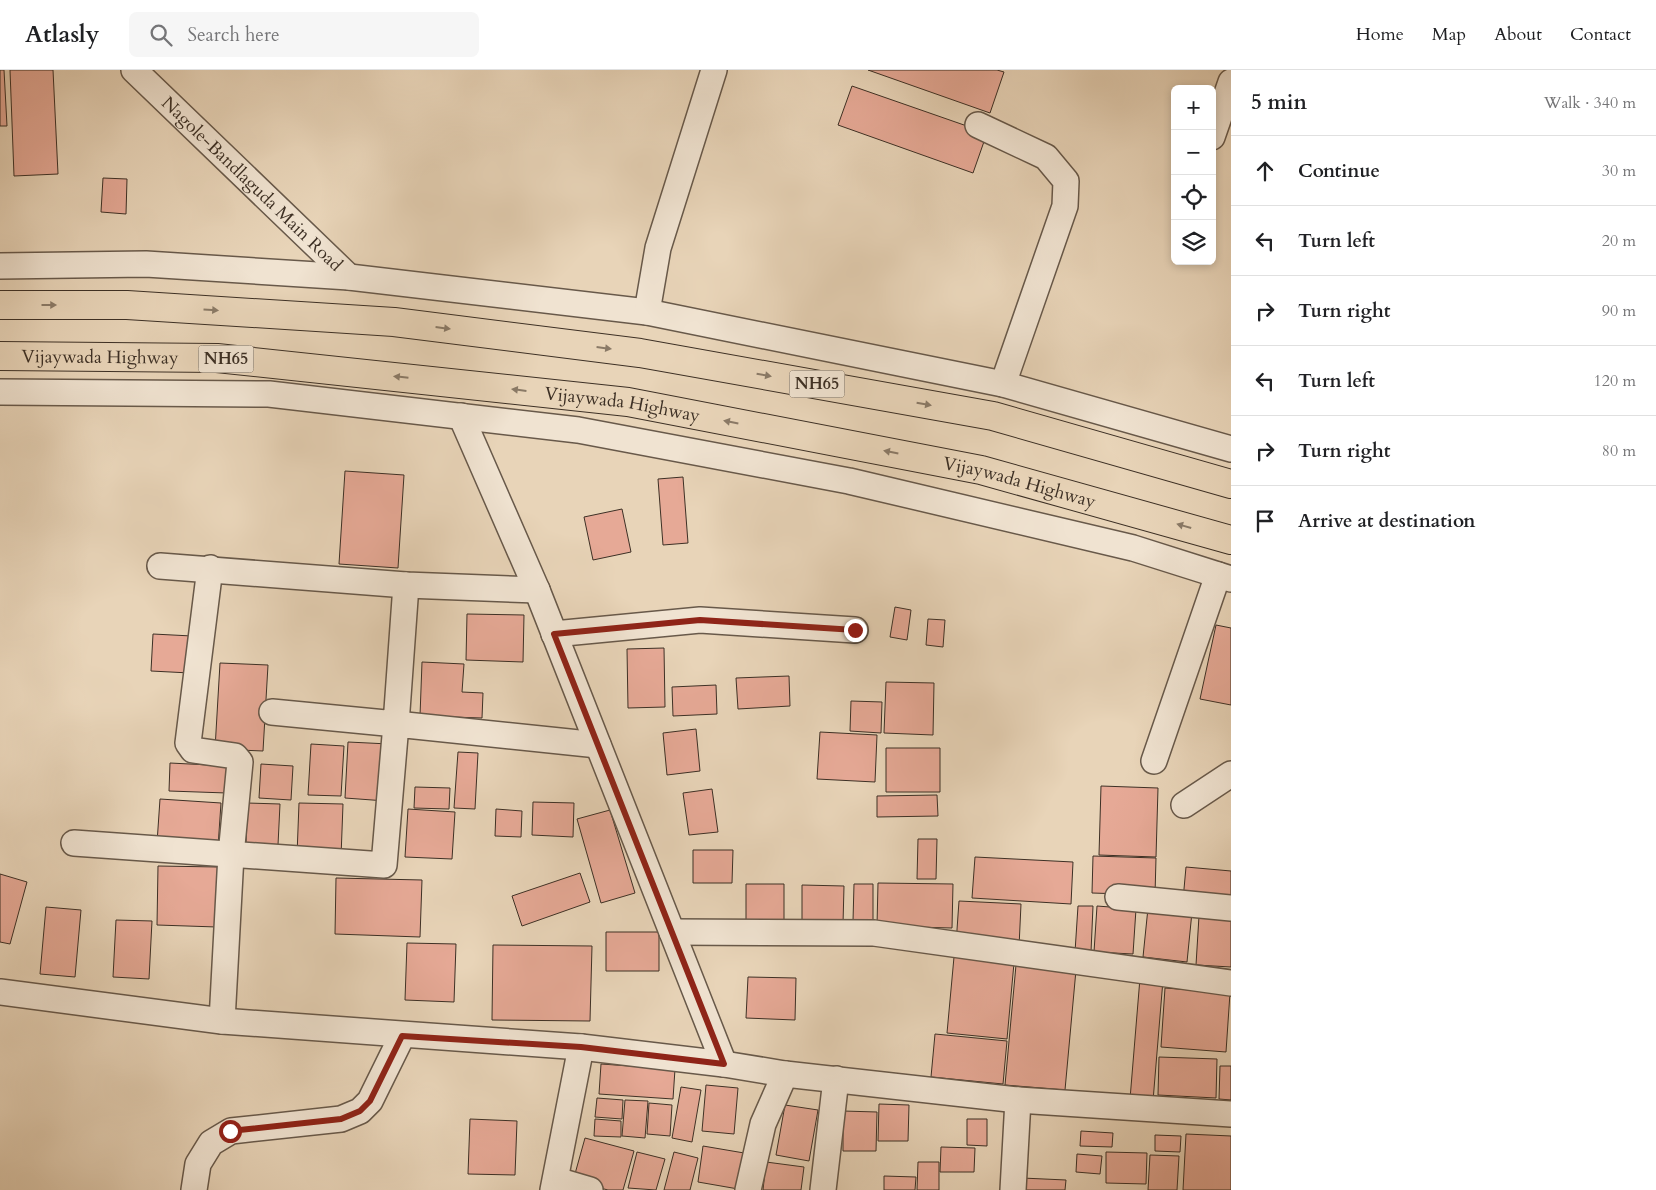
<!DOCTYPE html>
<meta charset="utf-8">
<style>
:root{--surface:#fff;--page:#f6f6f6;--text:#202124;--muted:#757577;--line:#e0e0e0}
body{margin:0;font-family:Cardo,serif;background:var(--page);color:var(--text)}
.controls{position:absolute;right:15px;top:15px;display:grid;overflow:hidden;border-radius:8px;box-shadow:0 2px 8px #0003}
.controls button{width:45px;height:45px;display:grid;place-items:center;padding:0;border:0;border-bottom:1px solid var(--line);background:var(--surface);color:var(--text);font:25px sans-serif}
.stop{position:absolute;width:15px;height:15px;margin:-11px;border:4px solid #8f2418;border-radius:50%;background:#fff}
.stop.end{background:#8f2418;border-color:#fff;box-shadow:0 1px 5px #0008}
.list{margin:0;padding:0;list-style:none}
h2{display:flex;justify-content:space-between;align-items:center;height:65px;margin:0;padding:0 20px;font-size:21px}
h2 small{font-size:16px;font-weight:400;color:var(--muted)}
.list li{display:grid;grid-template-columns:32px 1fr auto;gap:15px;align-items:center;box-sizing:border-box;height:70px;padding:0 20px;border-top:1px solid var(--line)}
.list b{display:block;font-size:19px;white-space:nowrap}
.list em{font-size:16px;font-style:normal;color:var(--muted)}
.icon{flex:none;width:28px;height:28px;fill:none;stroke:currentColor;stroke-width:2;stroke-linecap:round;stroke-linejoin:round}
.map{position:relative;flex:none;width:1231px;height:1120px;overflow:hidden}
header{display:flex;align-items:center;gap:30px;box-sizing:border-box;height:70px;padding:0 25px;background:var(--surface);border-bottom:1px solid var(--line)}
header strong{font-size:24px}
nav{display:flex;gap:28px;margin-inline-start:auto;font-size:18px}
.search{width:350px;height:45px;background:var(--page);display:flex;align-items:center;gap:12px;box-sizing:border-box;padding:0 18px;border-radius:8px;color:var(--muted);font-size:19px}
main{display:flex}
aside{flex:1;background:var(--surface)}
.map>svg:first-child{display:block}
.building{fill:#e6a996;stroke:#3d3025}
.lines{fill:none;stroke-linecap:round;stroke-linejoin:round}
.minor-casing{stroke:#68594a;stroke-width:28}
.highway-casing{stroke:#3d3025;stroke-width:30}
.minor{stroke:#f0e3d1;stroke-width:25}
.highway{stroke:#e8d4b8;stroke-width:28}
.oneway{fill:#8a7a67}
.route{stroke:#8f2418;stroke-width:6}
.labels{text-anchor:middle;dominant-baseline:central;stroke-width:4;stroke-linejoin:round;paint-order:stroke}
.shield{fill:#f0e3d1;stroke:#736659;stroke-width:1}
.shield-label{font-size:16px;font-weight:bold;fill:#3d3025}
.street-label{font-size:18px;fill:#3d3025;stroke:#f0e3d1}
</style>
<header>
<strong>Atlasly</strong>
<div class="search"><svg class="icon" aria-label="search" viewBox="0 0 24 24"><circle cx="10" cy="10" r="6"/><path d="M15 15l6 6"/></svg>Search here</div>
<nav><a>Home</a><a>Map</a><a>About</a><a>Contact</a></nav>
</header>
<main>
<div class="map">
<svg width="1231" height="1120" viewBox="0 0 1231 1120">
<rect width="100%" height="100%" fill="#e8d4b8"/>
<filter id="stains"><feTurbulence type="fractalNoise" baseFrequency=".004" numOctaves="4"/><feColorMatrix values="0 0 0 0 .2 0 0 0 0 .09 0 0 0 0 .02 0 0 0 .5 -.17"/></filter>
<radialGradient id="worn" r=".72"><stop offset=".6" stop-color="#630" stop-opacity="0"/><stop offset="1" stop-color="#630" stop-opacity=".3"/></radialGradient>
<path class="building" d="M0,0h4l3,56h-7z
M10,0h43l5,104 -44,2z
M868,0h129l7,2 -14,41z
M852,16l135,47 -14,40 -135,-48z
M103,108l24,1 -1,35 -25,-2z
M345,401l59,4 -6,93 -59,-4z
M683,407l5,66 -25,2 -5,-66z
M622,439l9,43 -38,8 -9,-43z
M895,537l16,3 -4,30 -17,-3z
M467,544l57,1 -1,47 -57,-2z
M928,549l17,1 -2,27 -17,-2z
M1216,555l15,3v77l-31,-6z
M153,564l39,2 -2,37 -39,-2z
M664,578l1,59 -37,1 -1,-59z
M422,592l42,2 -2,28 21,1 -1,25 -62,-2z
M220,593l48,2 -5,86 -48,-2z
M789,606l1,30 -52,3 -2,-31z
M886,612l48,1 -1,52 -49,-2z
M716,615l1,29 -44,2 -1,-29z
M851,631l31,1 -1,31 -31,-2z
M696,659l4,42 -33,4 -4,-42z
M820,662l57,3 -2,47 -58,-3z
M348,672l41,2 -3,57 -41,-3z
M311,674l33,2 -3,50 -33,-1z
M886,678h54v44h-54z
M458,682l20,1 -3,56 -21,-1z
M170,693l59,3 -2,27 -58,-2z
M261,694l32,2 -2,34 -32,-2z
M1101,716l57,2 -2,69 -57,-2z
M415,717l35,1 -1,21 -35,-1z
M712,719l6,43 -29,3 -6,-42z
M937,725l1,21 -61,1v-21z
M160,729l61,4 -3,44 -61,-4z
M533,732l41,1 -1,34 -41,-2z
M247,733l33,1 -2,41 -32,-1z
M299,733l44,1 -2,53 -44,-2z
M408,739l47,3 -3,47 -47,-2z
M496,739l26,2 -1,26 -26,-1z
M610,740l25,83 -34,10 -24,-84z
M918,769h19l-1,40h-19z
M693,780h40l-1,33h-39z
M1093,786l63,2 -1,37 -63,-2z
M975,787l98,5 -2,42 -99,-6z
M158,796l61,1 -2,60 -60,-2z
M1186,797l45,4v34l-48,-5z
M580,803l10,29 -68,24 -10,-30z
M0,804l27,8 -17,62 -10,-2z
M336,808l86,2 -2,57 -85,-3z
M878,813l75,1 -1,44 -75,-2z
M746,814h38v38h-38z
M854,814h19v37h-20z
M802,815l42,1 -1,38h-41z
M959,831l62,3 -2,43 -63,-3z
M1078,836h15l-2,46h-16z
M1097,836l39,3 -3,45 -39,-2z
M46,837l35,3 -6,67 -35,-3z
M1148,838l44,4 -5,50 -44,-5z
M1199,846l32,1v50l-35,-2z
M116,850l36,1 -3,58 -36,-2z
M606,862h53v39h-53z
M407,873l49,1 -2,58 -49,-2z
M493,875l99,1 -2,75 -98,-1z
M954,887l60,6 -7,76 -60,-6z
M1016,895l60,5 -11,120 -60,-5z
M748,907l48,1 -1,42 -49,-2z
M1140,908l23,2 -10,121 -23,-2z
M1165,918l65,5 -4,59 -65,-5z
M935,964l72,7 -4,43 -72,-7z
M1159,987l58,2 -1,39 -58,-3z
M601,994l74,5 -2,30 -74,-5z
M1220,996h11v34l-12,-1z
M706,1015l32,3 -4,46 -32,-3z
M681,1017l20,3 -9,52 -20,-4z
M597,1028l26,2 -1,19 -27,-2z
M625,1030l23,1 -3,37 -23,-2z
M649,1033l23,2 -2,31 -23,-2z
M879,1034l30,1 -1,36h-30z
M785,1035l33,5 -9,51 -33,-6z
M843,1041l34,1 -1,39h-33z
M470,1049l47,2 -2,54 -47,-1z
M595,1049l26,2v16l-27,-1z
M967,1049h20v27l-20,-1z
M1081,1061l32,2 -1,14 -32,-1z
M1186,1064l45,2v54h-48z
M1155,1065l26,1 -1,16 -25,-1z
M585,1068l49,13 -11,39h-15l-35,-9z
M703,1076l47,8 -6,36 -46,-8z
M941,1077l34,1 -1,24h-34z
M637,1082l28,7 -9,31 -28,-2z
M674,1082l24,6 -8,32h-26z
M1106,1082l41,1 -1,31 -40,-1z
M1077,1084l25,2 -2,18 -24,-2z
M1150,1085l29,1 -2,34h-29z
M766,1092l38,5 -3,23h-38z
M918,1092h21v28h-22z
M884,1106l32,1 -1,13h-31z
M1022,1108l44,2 -1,10h-43z"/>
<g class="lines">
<g class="minor-casing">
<g id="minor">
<path id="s1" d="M134,0l215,207"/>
<path d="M978,55l68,32 20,24 -1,25 -62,178"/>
<path d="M1212,67l19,-55"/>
<path d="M0,196l146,-2 203,13 298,35 356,72 228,65"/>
<path d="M647,242l11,-64 56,-178"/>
<path d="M0,322l269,2 309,36 271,51 284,67 98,31"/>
<path d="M461,346l76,174 187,474"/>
<path d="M160,496l246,19 131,5"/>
<path d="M210,498l-22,175 5,7 42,6 5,6 -9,93 -9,166"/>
<path d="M554,564l146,-14 155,10"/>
<path d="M272,642l124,12 10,-139"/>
<path d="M1154,691l64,-186"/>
<path d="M1184,735l47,-31"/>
<path d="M74,773l310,22 12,-141 202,21"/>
<path d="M1118,827l113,11"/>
<path d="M672,862l202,1 357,50"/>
<path d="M0,922l222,29 359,26 143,17 61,10 233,26 213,14"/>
<path d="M556,1110l34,10"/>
<path d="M194,1120l4,-26 13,-21 20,-12 110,-12 19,-8 10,-10 32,-65"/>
<path d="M553,1120l28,-143"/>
<path d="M748,1120l15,-66 22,-50"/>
<path d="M823,1120l13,-111"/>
<path d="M1013,1120l5,-90"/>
</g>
</g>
<g class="highway-casing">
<g id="highway">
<path d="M0,235h127l267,17 246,31 353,63 238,68"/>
<path id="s2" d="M0,286l217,2 411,44 353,68 250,70"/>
</g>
</g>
<use href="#minor" class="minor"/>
<use href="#highway" class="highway"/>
</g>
<defs><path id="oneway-solid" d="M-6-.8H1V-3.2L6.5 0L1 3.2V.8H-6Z" transform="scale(1.25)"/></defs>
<g class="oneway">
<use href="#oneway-solid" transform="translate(49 235)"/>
<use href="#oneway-solid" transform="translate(211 240) rotate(4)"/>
<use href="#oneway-solid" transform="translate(443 258) rotate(7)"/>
<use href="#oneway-solid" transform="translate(604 278) rotate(7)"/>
<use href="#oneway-solid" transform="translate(764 305) rotate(10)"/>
<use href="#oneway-solid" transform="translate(401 307) rotate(-174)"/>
<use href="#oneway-solid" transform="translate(519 320) rotate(-173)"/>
<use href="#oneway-solid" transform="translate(924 334) rotate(10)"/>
<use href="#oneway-solid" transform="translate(731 352) rotate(-169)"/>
<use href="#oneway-solid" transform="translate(891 382) rotate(-169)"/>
<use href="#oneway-solid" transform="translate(1184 456) rotate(-164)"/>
</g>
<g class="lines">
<path class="route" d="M230,1061l111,-12 19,-8 10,-10 32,-65 179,11 143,17 -170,-430 146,-14 155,10"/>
</g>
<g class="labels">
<g class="shield">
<rect x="198.5" y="275.5" width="55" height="27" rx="4"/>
<rect x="789.5" y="300.5" width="55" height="27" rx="4"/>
</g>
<g class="shield-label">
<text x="226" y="289">NH65</text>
<text x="817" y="314">NH65</text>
</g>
<g class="street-label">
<text stroke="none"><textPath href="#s1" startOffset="164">Nagole-Bandlaguda Main Road</textPath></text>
<text stroke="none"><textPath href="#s2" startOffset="100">Vijaywada Highway</textPath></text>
<text stroke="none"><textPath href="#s2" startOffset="625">Vijaywada Highway</textPath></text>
<text stroke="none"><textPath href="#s2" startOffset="1030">Vijaywada Highway</textPath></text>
</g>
</g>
<rect width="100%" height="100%" filter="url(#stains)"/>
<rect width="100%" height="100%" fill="url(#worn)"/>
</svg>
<div class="controls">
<button>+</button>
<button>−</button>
<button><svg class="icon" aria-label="locate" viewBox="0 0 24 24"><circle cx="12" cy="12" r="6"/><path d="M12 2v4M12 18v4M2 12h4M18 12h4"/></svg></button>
<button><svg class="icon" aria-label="layers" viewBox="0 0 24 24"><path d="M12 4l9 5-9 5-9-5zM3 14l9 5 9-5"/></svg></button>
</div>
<div class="stop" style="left:230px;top:1061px"></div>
<div class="stop end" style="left:855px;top:560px"></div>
</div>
<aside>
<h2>5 min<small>Walk · 340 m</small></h2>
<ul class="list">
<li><svg class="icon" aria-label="ahead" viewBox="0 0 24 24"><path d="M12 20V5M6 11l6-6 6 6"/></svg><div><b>Continue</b></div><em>30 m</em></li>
<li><svg class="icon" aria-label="left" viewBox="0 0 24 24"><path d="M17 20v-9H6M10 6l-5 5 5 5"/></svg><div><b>Turn left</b></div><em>20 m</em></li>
<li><svg class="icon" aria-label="right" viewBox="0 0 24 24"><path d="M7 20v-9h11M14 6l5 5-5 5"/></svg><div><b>Turn right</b></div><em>90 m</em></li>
<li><svg class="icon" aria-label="left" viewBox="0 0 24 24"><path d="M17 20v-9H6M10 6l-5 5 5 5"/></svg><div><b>Turn left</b></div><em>120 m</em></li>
<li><svg class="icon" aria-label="right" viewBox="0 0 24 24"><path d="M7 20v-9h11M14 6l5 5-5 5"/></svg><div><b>Turn right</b></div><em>80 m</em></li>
<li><svg class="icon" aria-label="arrive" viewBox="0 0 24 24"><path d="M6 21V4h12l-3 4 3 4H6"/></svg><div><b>Arrive at destination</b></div></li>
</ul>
</aside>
</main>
